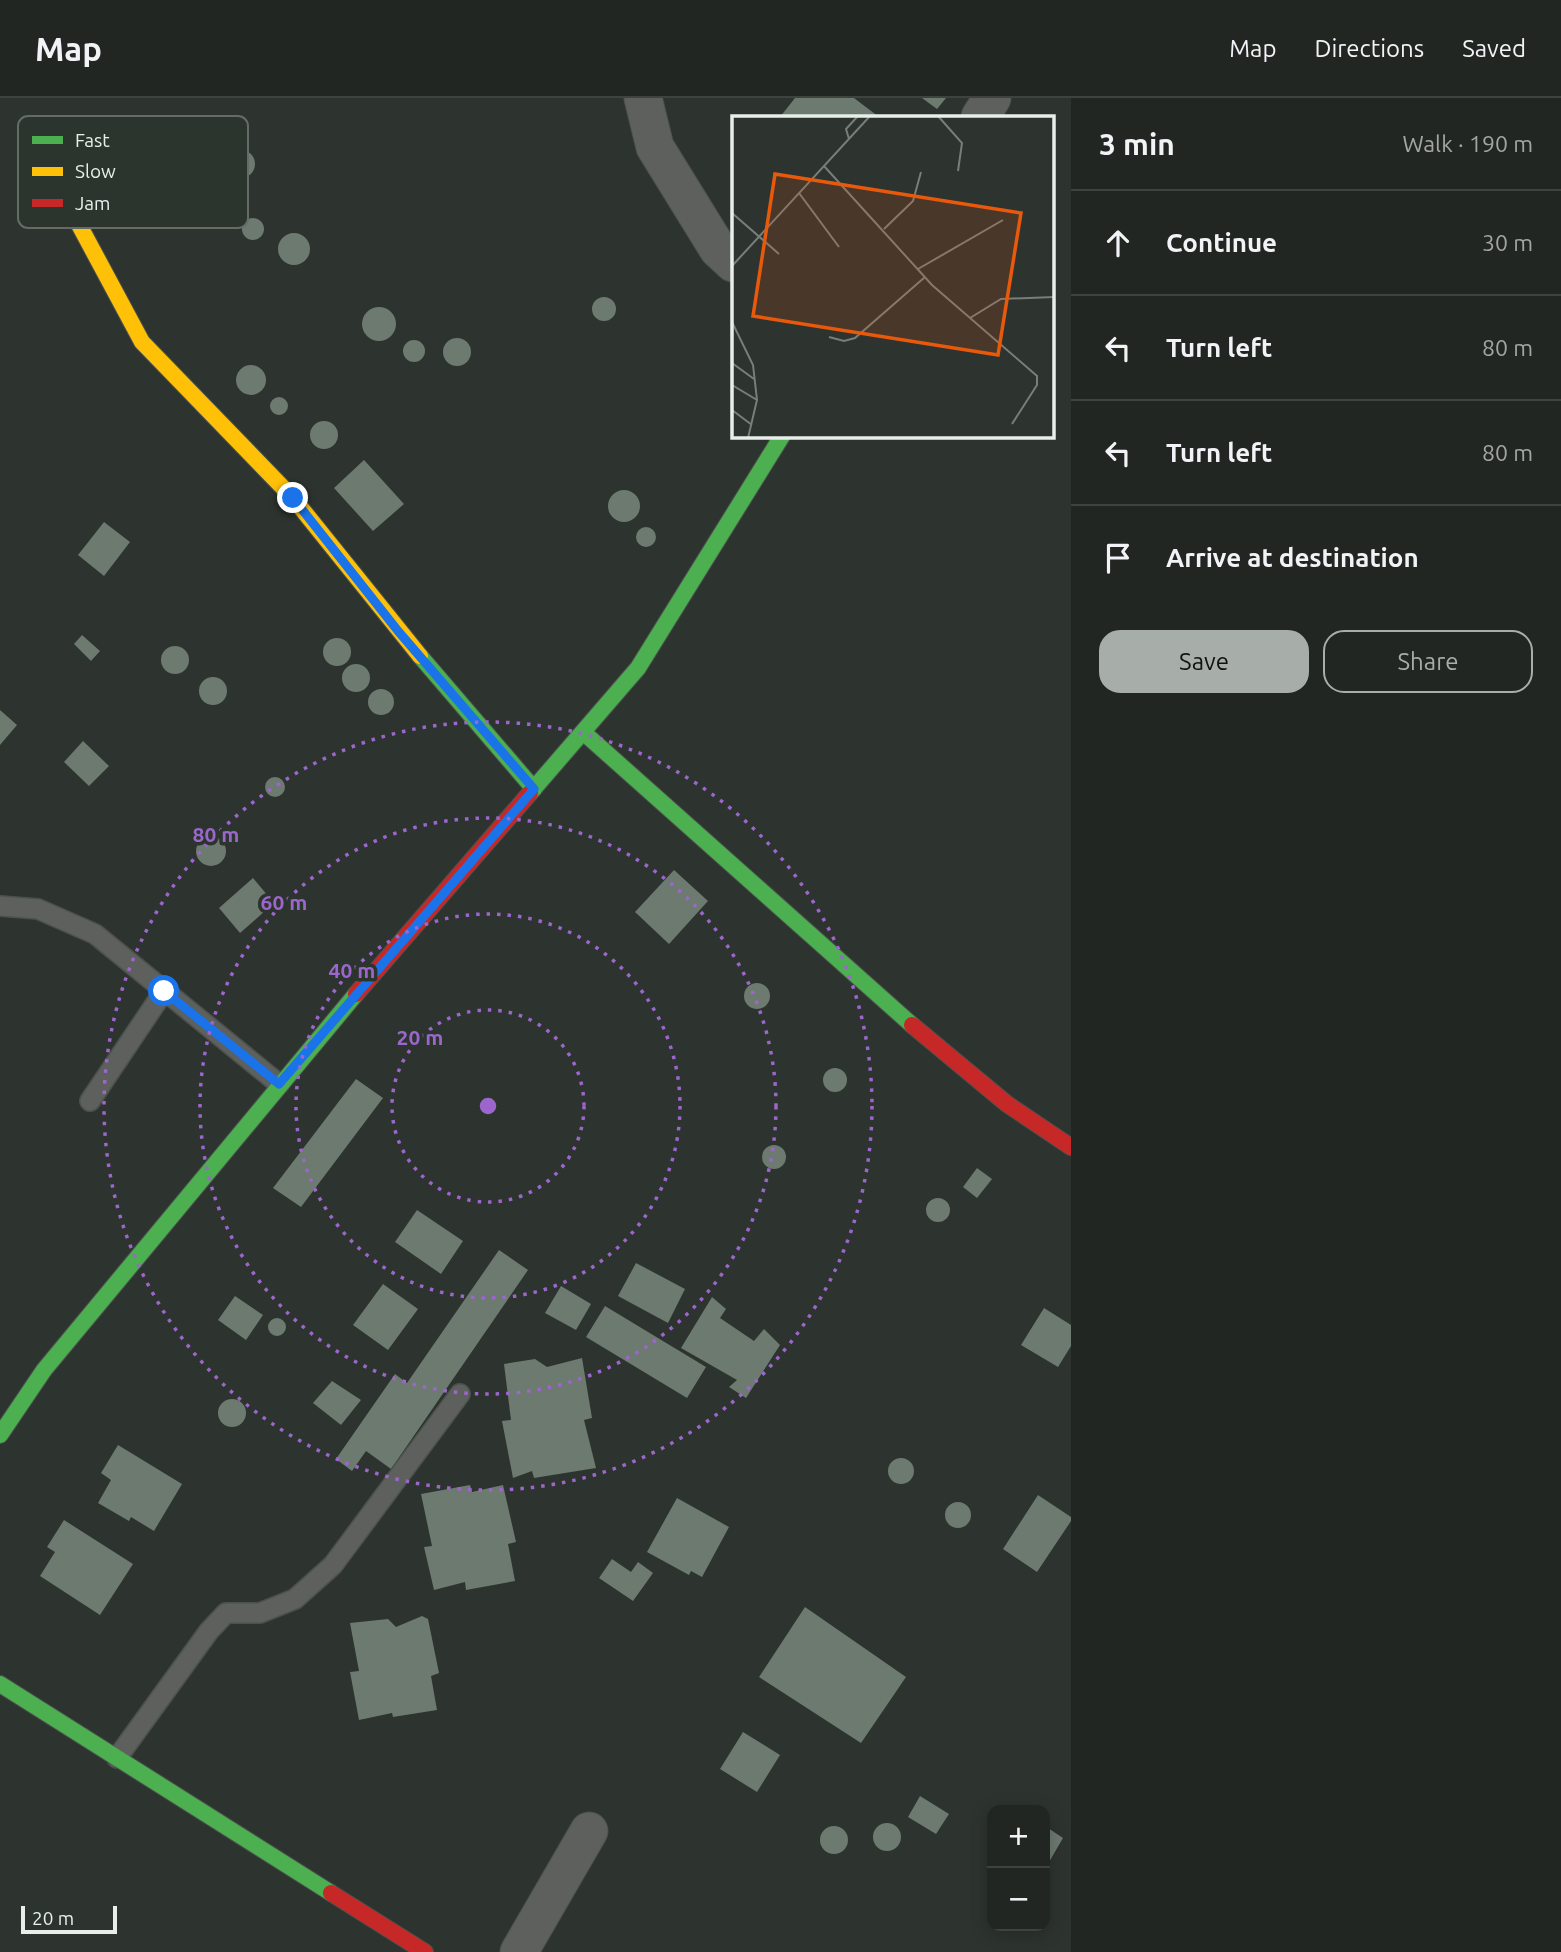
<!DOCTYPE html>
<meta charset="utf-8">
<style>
:root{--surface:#222622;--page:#2e322f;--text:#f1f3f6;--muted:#a2a5a5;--line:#3f4340;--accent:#a7ada8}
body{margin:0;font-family:Ubuntu,sans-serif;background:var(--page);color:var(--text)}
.controls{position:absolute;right:21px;bottom:21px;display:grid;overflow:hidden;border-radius:14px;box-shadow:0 4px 18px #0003}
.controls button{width:63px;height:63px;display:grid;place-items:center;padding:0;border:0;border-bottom:2px solid var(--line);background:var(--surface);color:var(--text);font:35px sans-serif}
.scale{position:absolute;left:21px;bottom:18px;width:96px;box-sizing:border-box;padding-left:7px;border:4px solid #e8eee9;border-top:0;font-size:19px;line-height:24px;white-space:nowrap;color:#e8eee9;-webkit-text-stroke:5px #2b352d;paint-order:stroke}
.stop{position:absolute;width:21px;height:21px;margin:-16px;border:5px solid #1a73e8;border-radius:50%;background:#fff}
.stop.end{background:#1a73e8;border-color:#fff;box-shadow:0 2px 7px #0008}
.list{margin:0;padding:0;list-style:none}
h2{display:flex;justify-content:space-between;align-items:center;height:91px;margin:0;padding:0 28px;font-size:30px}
h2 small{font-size:23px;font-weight:400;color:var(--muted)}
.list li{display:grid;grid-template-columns:46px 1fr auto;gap:21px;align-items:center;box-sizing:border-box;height:105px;padding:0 28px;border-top:2px solid var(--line)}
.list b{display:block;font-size:26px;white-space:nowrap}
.list em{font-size:23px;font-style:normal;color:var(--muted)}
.actions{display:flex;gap:14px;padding:21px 28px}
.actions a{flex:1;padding:16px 0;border:2px solid var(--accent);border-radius:21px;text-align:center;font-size:24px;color:var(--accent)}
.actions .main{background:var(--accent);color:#111}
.icon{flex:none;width:38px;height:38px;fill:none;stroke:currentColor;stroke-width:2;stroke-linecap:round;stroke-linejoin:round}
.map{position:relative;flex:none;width:1071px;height:1854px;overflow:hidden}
header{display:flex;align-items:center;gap:42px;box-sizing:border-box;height:98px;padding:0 35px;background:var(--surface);border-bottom:2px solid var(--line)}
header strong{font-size:33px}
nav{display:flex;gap:38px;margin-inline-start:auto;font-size:24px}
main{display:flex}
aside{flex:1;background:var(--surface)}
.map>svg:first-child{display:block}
.building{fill:#6d7a70}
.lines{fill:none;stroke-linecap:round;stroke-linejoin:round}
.lane-casing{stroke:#4c514d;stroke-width:22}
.street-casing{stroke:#4c514d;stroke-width:39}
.fast-casing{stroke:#4c514d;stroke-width:18}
.slow-casing{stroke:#4c514d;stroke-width:18}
.jam-casing{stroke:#4c514d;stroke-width:18}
.lane{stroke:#5d605d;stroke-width:19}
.street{stroke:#5d605d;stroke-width:37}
.fast{stroke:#4caf50;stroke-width:16}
.slow{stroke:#ffc107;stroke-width:16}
.jam{stroke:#c62828;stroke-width:16}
.route{stroke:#1a73e8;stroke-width:9}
.ring{fill:none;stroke:#9c66cc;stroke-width:3.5;stroke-dasharray:3.5 7}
.inset-road{fill:none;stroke:#787e79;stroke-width:2}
.view{fill:#e8590c;fill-opacity:0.15;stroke:#e8590c;stroke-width:3.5}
.inset-edge{fill:none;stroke:#e8eee9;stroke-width:3.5}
.key{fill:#2b352d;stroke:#646c65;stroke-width:2}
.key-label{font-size:19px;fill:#e8eee9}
.centre{fill:#9c66cc;stroke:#2b352d;stroke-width:3.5}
.ring-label{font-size:21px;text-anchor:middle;font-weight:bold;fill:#9c66cc;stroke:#2b352d;stroke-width:7;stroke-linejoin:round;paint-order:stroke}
</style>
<header>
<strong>Map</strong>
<nav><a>Map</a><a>Directions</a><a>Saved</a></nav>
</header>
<main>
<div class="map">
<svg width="1071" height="1854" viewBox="0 0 1071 1854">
<rect width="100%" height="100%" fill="#2d332e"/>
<path class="building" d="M795,0h59l25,19h-99z
M922,0h24l-9,11z
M227 66a14 14 0 1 1 28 0a14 14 0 1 1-28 0Z
M242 131a11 11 0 1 1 22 0a11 11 0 1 1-22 0Z
M278 151a16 16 0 1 1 32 0a16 16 0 1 1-32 0Z
M592 211a12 12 0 1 1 24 0a12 12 0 1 1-24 0Z
M362 226a17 17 0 1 1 34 0a17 17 0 1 1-34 0Z
M443 254a14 14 0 1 1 28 0a14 14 0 1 1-28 0Z
M403 253a11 11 0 1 1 22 0a11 11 0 1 1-22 0Z
M236 282a15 15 0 1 1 30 0a15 15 0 1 1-30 0Z
M270 308a9 9 0 1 1 18 0a9 9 0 1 1-18 0Z
M310 337a14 14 0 1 1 28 0a14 14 0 1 1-28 0Z
M364,362l40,44 -31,27 -39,-43z
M608 408a16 16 0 1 1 32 0a16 16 0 1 1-32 0Z
M104,424l26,20 -26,34 -26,-21z
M636 439a10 10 0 1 1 20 0a10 10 0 1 1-20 0Z
M82,537l18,16 -9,10 -17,-17z
M323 554a14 14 0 1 1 28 0a14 14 0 1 1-28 0Z
M161 562a14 14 0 1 1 28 0a14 14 0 1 1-28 0Z
M342 580a14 14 0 1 1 28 0a14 14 0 1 1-28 0Z
M199 593a14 14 0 1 1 28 0a14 14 0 1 1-28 0Z
M368 604a13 13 0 1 1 26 0a13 13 0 1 1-26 0Z
M0,612l17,15 -17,20z
M83,643l26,25 -20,20 -25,-24z
M265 689a10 10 0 1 1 20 0a10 10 0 1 1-20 0Z
M196 753a15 15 0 1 1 30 0a15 15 0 1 1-30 0Z
M674,772l34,31 -39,43 -34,-32z
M253,780l21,25 -34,30 -21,-25z
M744 898a13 13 0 1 1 26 0a13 13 0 1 1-26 0Z
M823 982a12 12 0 1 1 24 0a12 12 0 1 1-24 0Z
M356,981l27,19 -82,109 -28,-19z
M762 1059a12 12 0 1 1 24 0a12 12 0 1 1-24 0Z
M977,1070l15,11 -15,19 -14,-11z
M926 1112a12 12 0 1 1 24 0a12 12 0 1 1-24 0Z
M417,1112l46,31 -22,33 -46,-32z
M499,1152l29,20 -137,199 -25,-18 -14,20 -16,-12 59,-85 12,9z
M636,1165l49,26 -17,34 -50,-27z
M383,1186l35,25 -30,41 -35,-25z
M561,1188l30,18 -15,26 -31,-17z
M235,1198l28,19 -17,25 -28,-20z
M712,1199l14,12 -6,9 34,23 10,-12 16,16 -34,53 -17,-11 8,-7 -56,-32z
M605,1208l101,61 -19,31 -101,-61z
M1044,1210l27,17v21l-13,21 -37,-22z
M268 1229a9 9 0 1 1 18 0a9 9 0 1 1-18 0Z
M582,1260l10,60 -8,2 12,48 -62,10 -2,-7 -19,7 -11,-57 9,-1 -7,-56 31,-5 12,8z
M332,1283l29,19 -20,25 -28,-22z
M218 1315a14 14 0 1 1 28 0a14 14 0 1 1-28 0Z
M118,1347l64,39 -28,47 -23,-14 -2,4 -31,-18 13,-23 -10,-7z
M888 1373a13 13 0 1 1 26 0a13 13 0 1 1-26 0Z
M470,1387l2,7 31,-7 13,57 -8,2 7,37 -49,9 -1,-8 -31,8 -10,-43 8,-1 -11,-52z
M1038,1397l33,22v4l-34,51 -34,-23z
M677,1400l52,29 -27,50 -11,-6 -2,4 -42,-23z
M945 1417a13 13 0 1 1 26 0a13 13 0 1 1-26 0Z
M64,1422l69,44 -33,51 -60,-39 15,-24 -8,-5z
M612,1461l19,13 7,-10 15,11 -20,28 -34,-23z
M805,1509l101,70 -45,66 -102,-66z
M422,1518l6,3 11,54 -8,3 6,34 -44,7 -1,-4 -33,7 -9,-48 9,-1 -9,-48 38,-4 8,8z
M743,1634l37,23 -23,37 -37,-23z
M920,1698l29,18 -13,20 -28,-17z
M873 1739a14 14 0 1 1 28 0a14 14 0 1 1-28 0Z
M820 1742a14 14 0 1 1 28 0a14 14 0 1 1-28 0Z
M1045,1728l18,12 -18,31z"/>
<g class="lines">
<g class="lane-casing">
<path id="lane" d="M0,808l38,3 57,25 184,150
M90,1003l74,-110
M117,1660l92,-127 17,-18h34l35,-14 38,-34 127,-171"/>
</g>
<g class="street-casing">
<path id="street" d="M643,0l12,49 63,102 15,14
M980,19l12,-19
M519,1854l70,-121"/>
</g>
<g class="fast-casing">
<path id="fast" d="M420,558l114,133
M583,634l329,293
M530,695l108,-125 144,-232
M0,1337l44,-65 312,-376
M0,1586l331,209"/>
</g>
<g class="slow-casing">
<path id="slow" d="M76,121l66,123 151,156 127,158"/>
</g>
<g class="jam-casing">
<path id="jam" d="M356,896l174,-201
M912,927l95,79 64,43
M331,1795l94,59"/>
</g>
<use href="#lane" class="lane"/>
<use href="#street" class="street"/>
<use href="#fast" class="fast"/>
<use href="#slow" class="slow"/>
<use href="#jam" class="jam"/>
</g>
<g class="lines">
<path class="route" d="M164,893l115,93 255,-295 -136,-158 -105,-133"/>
</g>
<g class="ring">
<circle cx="488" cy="1008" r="96"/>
<circle cx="488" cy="1008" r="192"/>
<circle cx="488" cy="1008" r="288"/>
<circle cx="488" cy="1008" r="384"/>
</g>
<g transform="translate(732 18)">
<rect width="322" height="322" fill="#2d332e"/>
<path class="inset-road" d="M206,0l24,27 -4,28M117,23l-3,-10 12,-13M92,50l108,119 105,91v9l-25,39M67,77l40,54M0,97l47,41M152,113l29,-28 8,-29M0,150l138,-150M186,153l85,-49M238,202l31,-19 53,-2M0,206l21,43 4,35 -9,38M97,221l15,4 11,-3 70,-61M0,247l22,16M0,269l25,15M0,294l20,15"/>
<path class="view" d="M43,58l246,39 -23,142 -245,-39z"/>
<rect width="322" height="322" class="inset-edge"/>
</g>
<rect x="18" y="18" width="230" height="112" rx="10" class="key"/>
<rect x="32" y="38" width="31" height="8" fill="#4caf50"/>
<rect x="32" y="69" width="31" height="9" fill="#ffc107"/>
<rect x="32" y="101" width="31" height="8" fill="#c62828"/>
<g class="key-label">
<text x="75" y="49">Fast</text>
<text x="75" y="80">Slow</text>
<text x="75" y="112">Jam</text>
</g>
<circle cx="488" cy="1008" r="10" class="centre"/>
<g class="ring-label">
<text x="216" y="744">80 m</text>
<text x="284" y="812">60 m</text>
<text x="352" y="880">40 m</text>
<text x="420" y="947">20 m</text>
</g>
</svg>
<div class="controls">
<button>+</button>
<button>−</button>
</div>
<div class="scale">20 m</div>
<div class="stop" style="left:164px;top:893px"></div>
<div class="stop end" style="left:293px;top:400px"></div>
</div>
<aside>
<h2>3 min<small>Walk · 190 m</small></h2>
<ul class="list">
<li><svg class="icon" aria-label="ahead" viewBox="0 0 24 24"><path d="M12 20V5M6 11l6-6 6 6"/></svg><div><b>Continue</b></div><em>30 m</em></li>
<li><svg class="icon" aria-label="left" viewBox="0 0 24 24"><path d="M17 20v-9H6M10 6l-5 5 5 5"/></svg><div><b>Turn left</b></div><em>80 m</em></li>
<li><svg class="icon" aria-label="left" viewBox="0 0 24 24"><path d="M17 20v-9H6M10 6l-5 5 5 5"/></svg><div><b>Turn left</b></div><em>80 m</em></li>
<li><svg class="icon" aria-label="arrive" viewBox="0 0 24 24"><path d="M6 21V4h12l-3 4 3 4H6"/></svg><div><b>Arrive at destination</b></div></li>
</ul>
<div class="actions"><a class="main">Save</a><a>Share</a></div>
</aside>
</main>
